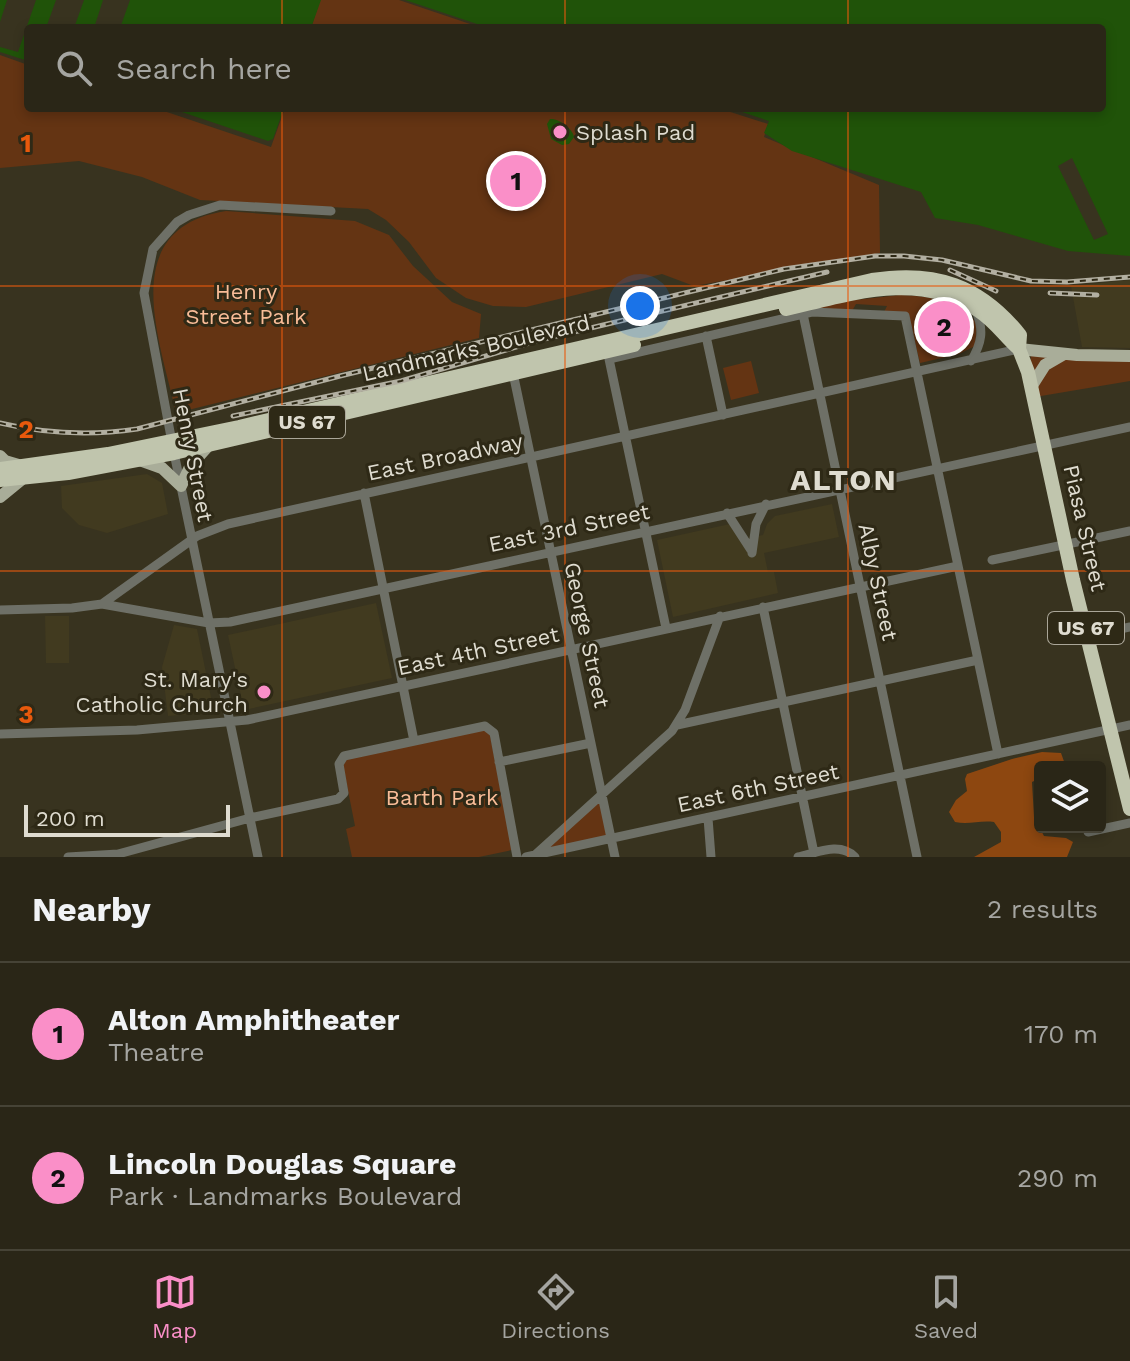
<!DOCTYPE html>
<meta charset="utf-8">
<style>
:root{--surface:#2a2617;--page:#322e20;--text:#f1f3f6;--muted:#a5a5a1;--line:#464336;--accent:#fa8fc8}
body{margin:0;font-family:"Work Sans",sans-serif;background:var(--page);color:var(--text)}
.controls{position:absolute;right:24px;bottom:24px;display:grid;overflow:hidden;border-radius:8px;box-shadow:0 4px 12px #0003}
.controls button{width:72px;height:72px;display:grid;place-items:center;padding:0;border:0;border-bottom:2px solid var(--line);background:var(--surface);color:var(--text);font:40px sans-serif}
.scale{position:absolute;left:24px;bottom:20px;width:206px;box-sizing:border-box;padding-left:8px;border:4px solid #dfdcd0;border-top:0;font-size:22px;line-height:28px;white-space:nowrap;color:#dfdcd0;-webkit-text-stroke:6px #2e2916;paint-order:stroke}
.you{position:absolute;left:640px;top:306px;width:28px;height:28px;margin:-20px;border:6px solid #fff;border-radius:50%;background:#1a73e8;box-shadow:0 0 0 12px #1a73e833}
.badge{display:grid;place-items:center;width:52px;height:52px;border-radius:50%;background:var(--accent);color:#111;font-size:26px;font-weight:700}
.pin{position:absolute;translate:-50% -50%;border:4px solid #fff;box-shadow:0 2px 8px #0006}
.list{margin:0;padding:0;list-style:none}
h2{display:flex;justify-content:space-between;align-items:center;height:104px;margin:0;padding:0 32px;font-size:34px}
h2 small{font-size:26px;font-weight:400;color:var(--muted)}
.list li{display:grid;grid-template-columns:52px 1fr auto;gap:24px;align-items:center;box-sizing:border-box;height:144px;padding:0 32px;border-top:2px solid var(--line)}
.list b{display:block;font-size:30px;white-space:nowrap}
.list p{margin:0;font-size:26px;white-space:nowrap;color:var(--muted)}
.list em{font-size:26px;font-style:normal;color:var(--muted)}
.icon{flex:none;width:44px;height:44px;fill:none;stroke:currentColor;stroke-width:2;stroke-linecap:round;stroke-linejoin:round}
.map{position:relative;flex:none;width:1130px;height:857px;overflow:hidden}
.search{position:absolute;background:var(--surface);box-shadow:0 4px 12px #0003;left:24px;right:24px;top:24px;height:88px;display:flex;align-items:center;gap:20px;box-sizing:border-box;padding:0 28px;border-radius:8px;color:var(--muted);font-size:30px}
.sheet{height:392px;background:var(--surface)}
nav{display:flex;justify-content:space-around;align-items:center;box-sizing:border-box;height:112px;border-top:2px solid var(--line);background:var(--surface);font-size:22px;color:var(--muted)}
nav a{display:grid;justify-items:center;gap:4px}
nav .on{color:var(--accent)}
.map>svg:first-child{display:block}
.built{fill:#413a1f}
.green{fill:#643413}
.forest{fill:#8d4710}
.water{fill:#205309}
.pier{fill:#38331f}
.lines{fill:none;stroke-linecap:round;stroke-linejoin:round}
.minor{stroke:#6e7067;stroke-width:9}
.major{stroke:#a9ad99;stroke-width:12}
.highway{stroke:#c0c5ad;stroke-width:14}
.rail-casing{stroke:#b2afa1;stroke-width:5}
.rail{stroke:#2e2916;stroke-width:2;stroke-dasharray:6;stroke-linecap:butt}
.grid{fill:none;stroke:#e8590c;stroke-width:2;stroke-opacity:0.55}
.poi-dot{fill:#fa8fc8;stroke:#2e2916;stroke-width:3}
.labels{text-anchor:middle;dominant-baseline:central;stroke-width:6;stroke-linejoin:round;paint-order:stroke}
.shield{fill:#2e2916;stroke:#aaa698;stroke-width:2}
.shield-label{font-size:20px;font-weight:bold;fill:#dfdcd0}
.poi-label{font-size:22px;fill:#dfdcd0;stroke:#2e2916;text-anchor:start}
.park-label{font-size:22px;fill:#f9bc97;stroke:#2e2916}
.street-label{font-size:22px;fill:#dfdcd0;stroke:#2e2916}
.district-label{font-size:30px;font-weight:bold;letter-spacing:2px;fill:#dfdcd0;stroke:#2e2916}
.grid-label{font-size:26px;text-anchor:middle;font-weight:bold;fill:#e8590c;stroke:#2e2916;stroke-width:6;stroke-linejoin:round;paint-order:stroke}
</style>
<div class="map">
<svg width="1130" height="857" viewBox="0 0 1130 857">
<rect width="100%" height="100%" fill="#38331f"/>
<path class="built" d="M1130,280v68l-48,-1 -11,-61z
M147,474l15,9 6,31 -61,19 -28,-8 -17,-17 -1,-22z
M832,504l7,33 -75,16 4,19h6l4,21 -105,24 -16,-77 73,-16 12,15 21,-4 4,-11 8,-8z
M376,603l16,75 -148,32 -16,-75z
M45,616h24v47h-23z
M174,625l23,4 17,83 -46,4 -6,-49z"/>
<path class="green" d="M320,0h79l83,28h-171z
M0,55l28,10v43h127l116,39 14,-39h433l50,16 -4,13 115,48 1,68 -186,33 -32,-12 -136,33 -33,-1 -27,-8 -30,-20 -27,-36 -23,-22 -18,-11 -168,-9 -58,-23 -63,-16 -79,7z
M226,211l129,10 34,14 24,31 39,36 29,12 -2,24 -303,75c-16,-73 -61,-185 50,-202z
M900,295c26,1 61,5 77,29l-2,22 -16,8 -39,9 -12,-50 -24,-1 3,-6 -31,-2 -4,7 -36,-3 21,-6z
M1031,353l99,5v23l-95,16 -5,-28z
M751,361l8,32 -28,7 -8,-32z
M485,730l5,5 22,115 -33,7h-127l-6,-28 9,-3 -12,-61 5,-7z
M601,800l8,37 -68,16z"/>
<path class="forest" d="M1042,752l19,1 5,14h-26v11l-8,4 2,35 10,19 22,2 7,4 -6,15h-93l27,-15v-10l-7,-10c-14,-2 -25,3 -39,0l-6,-10 7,-12 11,-9 -2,-12 2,-5 45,-15z"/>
<path class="water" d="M0,0h321l-10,28h-283v33l-28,-9z
M405,0h725v256l-62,-5 -90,-26 -43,-7 -14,-26 -129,-41 -28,-18 5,-12 -39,-13h372v-80h-613z
M170,108h114l-11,31 -5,2z
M550,119c9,-1 23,10 24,18l-5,7 -7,1 -11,-6 -4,-15z"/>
<path class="pier" d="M7,0h29l-18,52 -18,-5v-25z
M56,0h28l-10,28h-28z
M103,0h27l-10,28h-26z
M1072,158l36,76 -14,6 -36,-74z"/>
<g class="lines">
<path class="minor" d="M803,314l114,543
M706,336l17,79
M971,361c11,-18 13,-31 5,-50
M513,373l102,484
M364,493l50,248
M727,513l24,37
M752,553l4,-29 10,-20
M992,560l138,-29
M102,604l107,19 21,-1 900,-195
M763,607l51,246
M0,610l72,-2 30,-4 95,-68 31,-12 791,-175
M666,628l-57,-269 203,-47 93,4 93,438
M1088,636l42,-9
M677,725l301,-65
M0,734l137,-4 110,-10 711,-154
M499,762l92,-19
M708,818l3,39
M1088,832l42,-9
M536,854l136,-123 13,-21 35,-94
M68,857l50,-3 132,-36 88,-19 6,-6 -5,-29 5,-8 141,-30 9,7 23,124
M258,857l-84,-404 -30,-160 9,-44 24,-27 12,-7 31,-10 111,6
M526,857l604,-132
M798,857c18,-4 42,-16 57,0"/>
<path class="major" d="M1019,349l58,6 53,1
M1031,387l14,-22 19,-11
M0,456l5,5 17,5
M137,459l25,9 19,18 10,-21 17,-19
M0,497l22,-18"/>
<path class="highway" d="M786,309c65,-15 133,-39 193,2 16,10 26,26 40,38
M0,469l108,-15 131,-27 633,-147c63,-10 108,5 148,55l-1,14 9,23 45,208 57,229
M0,480l68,-7 106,-20 460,-108"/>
<g class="rail-casing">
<path id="rail" d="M950,270l46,21
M1050,293l47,2
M233,416l168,-35 139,-41 287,-68
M0,423c46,11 91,13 137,6l203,-53 444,-107 91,-13h29l38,4 89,21 36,1 63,-5"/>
</g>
<use href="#rail" class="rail"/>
</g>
<path class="grid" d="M282,0v28M565,0v28M848,0v28M282,108v749M565,108v749M848,108v749M0,286h1130M0,571h1130"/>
<g class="poi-dot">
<circle cx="560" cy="132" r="8"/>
<circle cx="264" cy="692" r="8"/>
</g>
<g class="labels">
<g class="shield">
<rect x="269" y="406" width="76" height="32" rx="6"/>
<rect x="1048" y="612" width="76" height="32" rx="6"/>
</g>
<g class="shield-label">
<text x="307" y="422">US 67</text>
<text x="1086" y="628">US 67</text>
</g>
<g class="poi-label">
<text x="576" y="132">Splash Pad</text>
<text x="248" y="679" text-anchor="end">St. Mary's<tspan x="248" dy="25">Catholic Church</tspan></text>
</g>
<g class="park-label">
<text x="246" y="291">Henry<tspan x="246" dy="25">Street Park</tspan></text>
<text x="442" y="797">Barth Park</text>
</g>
<g class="street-label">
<text transform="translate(476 348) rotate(-13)">Landmarks Boulevard</text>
<text transform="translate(193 455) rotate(79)">Henry Street</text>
<text transform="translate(445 457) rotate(-12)">East Broadway</text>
<text transform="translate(569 528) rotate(-12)">East 3rd Street</text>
<text transform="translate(1085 528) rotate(77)">Piasa Street</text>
<text transform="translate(878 582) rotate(78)">Alby Street</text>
<text transform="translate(587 635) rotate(78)">George Street</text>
<text transform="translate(478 651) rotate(-12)">East 4th Street</text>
<text transform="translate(758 788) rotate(-12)">East 6th Street</text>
</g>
<g class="district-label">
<text x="844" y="479">ALTON</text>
</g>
</g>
<g class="grid-label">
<text x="26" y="152">1</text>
<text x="26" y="438">2</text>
<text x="26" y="723">3</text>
</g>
</svg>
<div class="controls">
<button><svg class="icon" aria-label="layers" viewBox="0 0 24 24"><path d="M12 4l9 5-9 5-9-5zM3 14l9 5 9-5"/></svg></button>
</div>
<div class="scale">200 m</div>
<div class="you"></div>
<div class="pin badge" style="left:516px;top:181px">1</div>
<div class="pin badge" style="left:944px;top:327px">2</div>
<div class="search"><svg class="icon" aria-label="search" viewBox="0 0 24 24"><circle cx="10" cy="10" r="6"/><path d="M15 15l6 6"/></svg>Search here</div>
</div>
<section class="sheet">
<h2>Nearby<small>2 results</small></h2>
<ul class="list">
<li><span class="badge">1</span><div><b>Alton Amphitheater</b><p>Theatre</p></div><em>170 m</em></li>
<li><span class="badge">2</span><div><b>Lincoln Douglas Square</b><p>Park · Landmarks Boulevard</p></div><em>290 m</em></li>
</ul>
</section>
<nav>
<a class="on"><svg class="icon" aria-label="map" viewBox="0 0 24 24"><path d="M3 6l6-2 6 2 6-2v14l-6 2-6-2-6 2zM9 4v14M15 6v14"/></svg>Map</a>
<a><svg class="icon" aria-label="directions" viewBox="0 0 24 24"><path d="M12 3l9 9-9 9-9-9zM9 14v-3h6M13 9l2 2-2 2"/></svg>Directions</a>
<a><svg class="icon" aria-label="saved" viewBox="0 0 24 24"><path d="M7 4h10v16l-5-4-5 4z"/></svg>Saved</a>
</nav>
